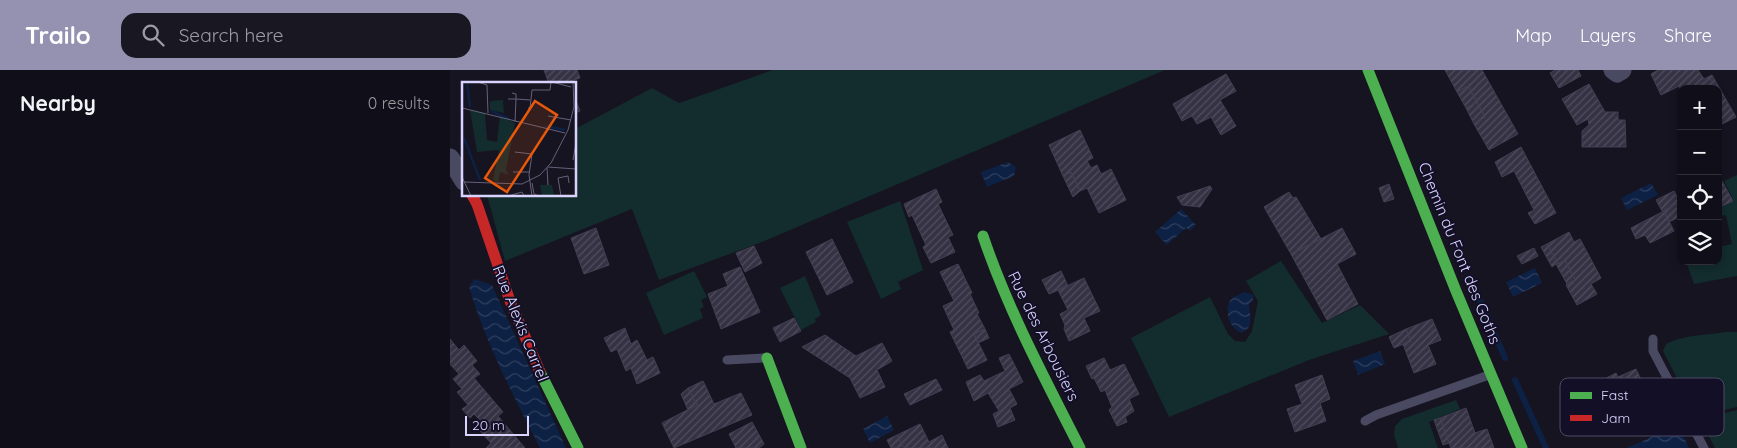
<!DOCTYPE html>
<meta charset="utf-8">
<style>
:root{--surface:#100f19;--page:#191822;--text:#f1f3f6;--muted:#9c9ca2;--line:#302f38;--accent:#9591b1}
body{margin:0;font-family:Quicksand,sans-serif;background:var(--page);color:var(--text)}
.controls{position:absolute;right:15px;top:15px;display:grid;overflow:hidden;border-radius:10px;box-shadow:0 2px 8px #0003}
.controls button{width:45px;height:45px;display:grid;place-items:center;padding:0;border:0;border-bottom:1px solid var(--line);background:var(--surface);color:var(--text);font:25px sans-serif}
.scale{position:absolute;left:15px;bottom:12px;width:64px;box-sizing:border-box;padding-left:5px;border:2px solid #d9d4ff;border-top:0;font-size:14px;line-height:18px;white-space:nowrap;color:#d9d4ff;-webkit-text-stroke:4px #130f26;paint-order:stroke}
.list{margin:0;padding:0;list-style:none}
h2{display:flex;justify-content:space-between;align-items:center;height:65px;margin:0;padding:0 20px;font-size:21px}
h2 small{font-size:16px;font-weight:400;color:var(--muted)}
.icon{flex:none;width:28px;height:28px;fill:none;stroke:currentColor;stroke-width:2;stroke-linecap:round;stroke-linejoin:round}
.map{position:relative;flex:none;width:1287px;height:378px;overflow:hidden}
header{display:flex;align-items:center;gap:30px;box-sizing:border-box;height:70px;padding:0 25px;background:var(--accent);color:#fff}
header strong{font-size:24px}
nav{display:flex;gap:28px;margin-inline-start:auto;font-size:18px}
.search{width:350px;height:45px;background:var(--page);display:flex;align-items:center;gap:12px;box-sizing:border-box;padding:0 18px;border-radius:15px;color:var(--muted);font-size:19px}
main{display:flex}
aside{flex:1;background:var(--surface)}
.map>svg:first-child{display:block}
.green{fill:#132c2d}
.water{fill:url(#water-waves)}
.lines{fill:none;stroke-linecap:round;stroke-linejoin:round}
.stream{stroke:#0d2144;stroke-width:6}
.building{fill:url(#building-hatch);stroke:#433f54}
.lane{stroke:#4a4962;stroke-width:9}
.street{stroke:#4a4962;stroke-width:19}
.fast{stroke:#4caf50;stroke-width:11}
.jam{stroke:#c62828;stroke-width:11}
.labels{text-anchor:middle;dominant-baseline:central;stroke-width:4;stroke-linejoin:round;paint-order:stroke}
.street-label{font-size:16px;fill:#d9d4ff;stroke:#130f26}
.inset-river{fill:none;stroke:#0d2144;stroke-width:2.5}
.inset-road{fill:none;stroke:#64617a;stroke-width:1}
.view{fill:#e8590c;fill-opacity:0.15;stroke:#e8590c;stroke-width:2.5}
.inset-edge{fill:none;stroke:#d9d4ff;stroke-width:2.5}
.key{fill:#130f26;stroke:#4e4a67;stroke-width:1}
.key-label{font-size:14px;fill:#d9d4ff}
</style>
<header>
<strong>Trailo</strong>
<div class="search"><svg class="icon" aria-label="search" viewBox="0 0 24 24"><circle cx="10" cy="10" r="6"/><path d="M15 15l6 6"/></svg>Search here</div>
<nav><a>Map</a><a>Layers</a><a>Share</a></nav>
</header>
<main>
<aside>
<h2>Nearby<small>0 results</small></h2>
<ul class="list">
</ul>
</aside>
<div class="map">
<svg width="1287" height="378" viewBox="0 0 1287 378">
<defs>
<pattern id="water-waves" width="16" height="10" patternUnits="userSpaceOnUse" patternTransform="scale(1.25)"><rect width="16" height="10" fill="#0d2144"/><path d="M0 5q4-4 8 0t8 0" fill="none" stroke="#304060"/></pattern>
<pattern id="building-hatch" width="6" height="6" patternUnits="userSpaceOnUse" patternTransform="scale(1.25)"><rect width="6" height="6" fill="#343243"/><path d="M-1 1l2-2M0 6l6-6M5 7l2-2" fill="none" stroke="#514f5f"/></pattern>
</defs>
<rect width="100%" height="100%" fill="#161421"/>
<path class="green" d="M323,0h392l-403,172 -103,38 -27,-71 -127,52 -18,-66h88v-66l77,-41 27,15z
M1287,105v101l-43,8 -8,-23h32v-14l14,-3 -6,-29 -8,2v-8l16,-8 -10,-20z
M450,131l23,69 -25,12 3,7 -20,10 -34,-77z
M831,191l41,62 38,-18 29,29 -80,26 -140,57 -38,-79 79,-41 18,37 7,7 10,1 7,-11 6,-30 -12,-20z
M244,201l13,26 -6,3 3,7 -4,2 3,9 -39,17 -18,-42z
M355,206l16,39 -6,4 1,3 -15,8 -21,-42z
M1276,262h11v75l-40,10 -34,-66 3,-7c16,-9 41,-9 60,-12z
M1006,330l4,9 -31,13 9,26h-40l-4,-13 1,-9 7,-7z
M1287,340v38h-22l-15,-29z"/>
<path class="water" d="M558,92l8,5 -2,9 -27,11 -6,-15z
M1201,113l7,12 -31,15 -6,-12z
M731,139l15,16 -6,6 -4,-3 -19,17 -12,-13z
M1085,198l7,15 -29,14 -7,-15z
M24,209l18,6 74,163h-26c-27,-53 -54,-104 -71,-161z
M794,222l9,3v5l-4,4c1,12 5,23 -7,29 -12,-4 -18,-20 -12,-32 3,-5 9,-6 14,-9z
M930,281l5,13 -27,11 -5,-14z
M437,346l7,14 -24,13 -7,-14z
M1228,355l11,23h-62z"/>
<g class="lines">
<path class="stream" d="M1021,209l34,79
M1065,310l31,68"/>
</g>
<path class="building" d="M94,0h33l3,8 -12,4 1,2h-20z
M995,0h37l36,64 -29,16 -15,-26 11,-7 -17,-31 -11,6z
M1105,0h23l3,6 -22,12 -9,-15z
M1208,0h40l6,9 8,-4 24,42 -18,9v-37h-37v1l-2,-4 -18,9 -10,-21z
M776,4l10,17 -16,9 16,26 -15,9 -10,-18 -14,7 -5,-8 -10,5 -9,-17z
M1260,9l6,10h-24z
M1139,14l16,28h13v8h7l1,27h-44v-16l7,-6 -1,-6 -11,6 -15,-26z
M1018,16l9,16 -11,6 -9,-16z
M125,28l5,13 -5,2z
M1027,32l8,15 -11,7 -8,-16z
M630,60l13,28 -6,3 4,7 6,-3 4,9 10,-5 15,31 -27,13 -12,-25 -7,3 -9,-19 -8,4 -14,-31z
M1071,77l35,66 -21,11 -7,-11 6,-3 -20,-39 -12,6 -7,-15z
M621,102l9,19 -7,6 -10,-21z
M1272,111l11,20 -15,7v-25z
M939,114l5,15 -10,3 -5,-14z
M760,116l2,3 -12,18 -18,-2 -5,-8z
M486,119l6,13 -4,2 15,31 -5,2 7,15 -24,11 -8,-16 3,-2 -14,-30 -3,2 -5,-13z
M1224,121l6,11 -18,9 -6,-11z
M839,122l4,6 3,-1 25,42 -30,15 -27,-47z
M1230,132l1,14 -12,6 -5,-11z
M1214,141l10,20 -24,12 -5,-8 -9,4 -5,-11z
M146,158l13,37 -25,9 -13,-36z
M892,158l14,26 -19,10 21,40 -31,16 -36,-66z
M1119,162l5,10 6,-3 21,39 -10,6 6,10 -20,11 -11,-20 9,-5 -10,-20 -7,4 -11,-20z
M382,169l21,43 -26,13 -21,-43z
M1097,174l11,20 7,-4 10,20 -8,4 -11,-20 -4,3 -11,-20z
M304,176l8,17 -17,9 -9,-19z
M1084,178l4,8 -16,8 -5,-8z
M508,194l14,29 -2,1 9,19 -2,1 8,15 -11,5 13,26 -19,9 -18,-37 4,-2 -11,-24 11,-5 -14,-29z
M290,197l20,45 -39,17 -13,-35 20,-8 -5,-12z
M611,201l7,15 -19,8 -7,-14z
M634,208l16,33 -16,7 6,13 -21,10 -5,-12 1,-4 -5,-11 8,-4 -10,-20z
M344,248l7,13 -21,11 -7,-14z
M982,249l9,21 -13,5 8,19 -22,9 -11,-29 8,-3 -5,-12z
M175,258l6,16 6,-4 10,20 6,-3 7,16 -23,11 -6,-16 -5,3 -9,-22 -6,3 -7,-14z
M535,259l4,9 -11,5 -4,-9z
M956,259l5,12 -17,7 -5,-11z
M375,265l31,21 26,-13 10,18 -15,9 8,17 -25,11 -10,-20 -48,-31z
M0,269l9,11 5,-5 13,16 -5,4 8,9 -6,4 29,34 -5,4 27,32h-39l5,-5 -11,-12 6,-5 -12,-12 -4,4 -8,-9 6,-4 -11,-13 5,-3 -9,-10 6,-5 -9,-10z
M559,284l14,28 -14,7 8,15 -7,4 5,12 -17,7 -5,-13 6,-3 -11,-18 -14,8 -8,-19 14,-7 4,6 21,-10 -6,-13z
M654,288l6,12 14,-6 15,30 -10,5 5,12 -9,6 2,5 -10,4 -8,-16 3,-3 -7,-17 -4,2 -7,-14 -2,1 -6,-13z
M1186,299l10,21 -14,8 11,22 -23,12 -13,-28 -5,3 -5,-11 3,-2 -5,-10 21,-11 2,4z
M872,305l8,24 -10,4 6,18 -31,11 -8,-23 15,-5 -7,-19z
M486,309l6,11 -32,15 -6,-11z
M253,311l11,23 27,-11 11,22 -78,33 -12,-25 35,-18 -9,-17z
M238,318l9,17 -9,5 -7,-16z
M1016,338l9,25 12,-4 7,19h-43l-11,-30z
M990,348l9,25 -6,2 -9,-25z
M302,352l12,22 -5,4h-23l-7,-14z
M470,354l9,18 13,-7 6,13h-44l-7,-13z
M447,365l6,12 -12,1 -4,-8z"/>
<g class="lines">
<path class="lane" d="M1203,269v12l51,97
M277,290l37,-2
M915,351l11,-6 113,-40"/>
<path class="street" d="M1163,0l4,3 5,-3
M0,88l14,23"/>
<path class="fast" d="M918,0l88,221 66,157
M533,166c25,74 62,143 97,212
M317,288l34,90
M90,302l38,76"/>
<path class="jam" d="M22,125l5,9 33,97 30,71"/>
</g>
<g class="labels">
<g class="street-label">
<text transform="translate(1010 183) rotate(68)">Chemin du Font des Goths</text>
<text transform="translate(71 253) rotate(68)">Rue Alexis Carrel</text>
<text transform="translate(594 266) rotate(64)">Rue des Arbousiers</text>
</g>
</g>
<g transform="translate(12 12)">
<rect width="114" height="114" fill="#161421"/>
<path d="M41,18l1,13 -14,-3v-9zM8,28l15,3 2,27 10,2 3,-27 15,8 -9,47 3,5 -9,-3 -2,10 -5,-2 6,-30 -22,2zM78,103h12l2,10 -12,1z" fill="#132c2d"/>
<path class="inset-river" d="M5,0l3,25M29,29l18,8M83,44l20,4M2,56l16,42"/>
<path class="inset-road" d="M16,0l9,3 1,28M90,0l19,5M46,17h8v-5l-4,-1M0,26l103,25M66,26h2l2,-18h18l1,-8M86,34l23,4M53,40l1,-23 14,1M53,70l17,2 -3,21 3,21M111,78l3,-17M86,85l28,2M85,86l1,17M51,90h16M0,95l9,19M2,100l58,2 18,-9 11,-12 17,-33 6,-23 -1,-25M70,101l2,11 5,2M46,114l14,-4 2,4M99,114l-3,-18 10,-2 1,7"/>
<path class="view" d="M73,19l22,14 -50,77 -22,-14z"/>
<rect width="114" height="114" class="inset-edge"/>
</g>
<rect x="1110" y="308" width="164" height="58" rx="8" class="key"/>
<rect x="1120" y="322" width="22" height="7" fill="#4caf50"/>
<rect x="1120" y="345" width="22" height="6" fill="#c62828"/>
<g class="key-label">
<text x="1151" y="330">Fast</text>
<text x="1151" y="353">Jam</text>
</g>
</svg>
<div class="controls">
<button>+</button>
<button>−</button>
<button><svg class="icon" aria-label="locate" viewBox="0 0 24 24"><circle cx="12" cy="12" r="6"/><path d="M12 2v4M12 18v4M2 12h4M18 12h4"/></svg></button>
<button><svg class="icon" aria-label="layers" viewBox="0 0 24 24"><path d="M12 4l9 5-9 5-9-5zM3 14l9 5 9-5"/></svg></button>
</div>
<div class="scale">20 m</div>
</div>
</main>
